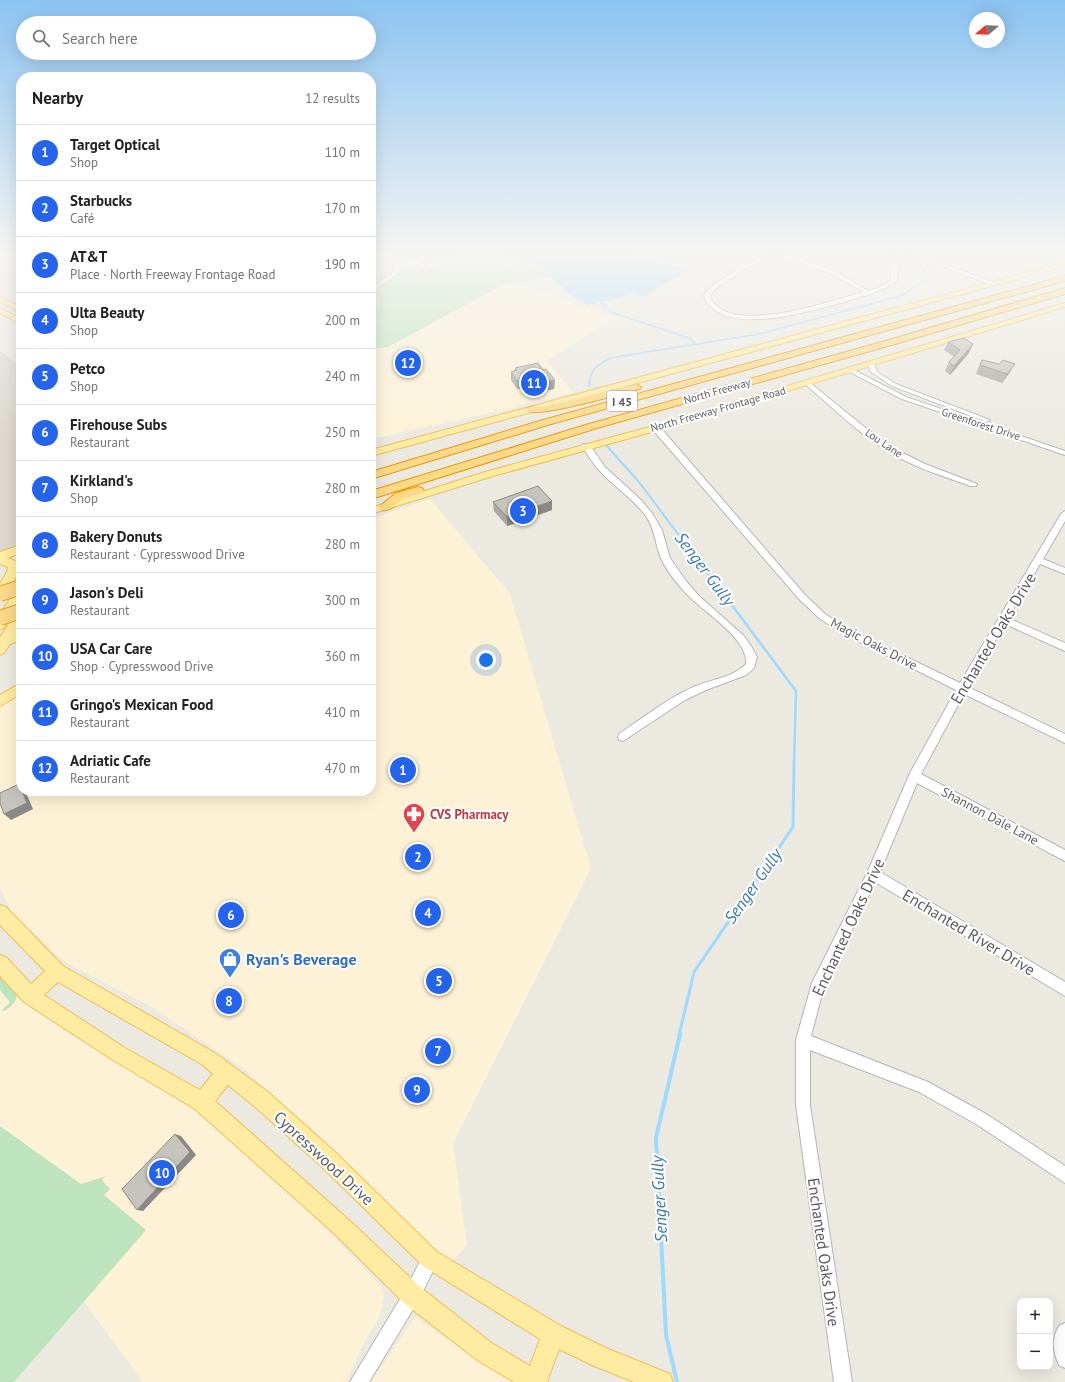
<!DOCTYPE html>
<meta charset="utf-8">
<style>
:root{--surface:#fff;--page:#f2f2f2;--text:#222;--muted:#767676;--line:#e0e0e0;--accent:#2563eb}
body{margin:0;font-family:"PT Sans",sans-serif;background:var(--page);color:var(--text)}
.controls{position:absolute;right:12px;bottom:12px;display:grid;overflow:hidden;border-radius:8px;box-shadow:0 4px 16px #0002}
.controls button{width:36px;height:36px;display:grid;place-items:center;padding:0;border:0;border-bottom:1px solid var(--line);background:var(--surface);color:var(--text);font:20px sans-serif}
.compass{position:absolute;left:969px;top:12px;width:36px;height:36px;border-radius:50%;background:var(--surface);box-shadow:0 4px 16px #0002;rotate:251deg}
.you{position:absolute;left:486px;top:660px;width:14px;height:14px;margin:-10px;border:3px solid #fff;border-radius:50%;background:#1a73e8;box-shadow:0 0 0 6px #1a73e833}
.badge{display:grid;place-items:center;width:26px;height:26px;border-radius:50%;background:var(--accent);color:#fff;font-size:13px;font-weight:700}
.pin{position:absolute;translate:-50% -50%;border:2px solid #fff;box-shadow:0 1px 4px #0006}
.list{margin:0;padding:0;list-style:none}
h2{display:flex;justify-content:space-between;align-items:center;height:52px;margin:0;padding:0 16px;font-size:17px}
h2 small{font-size:13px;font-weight:400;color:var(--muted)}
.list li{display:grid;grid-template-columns:26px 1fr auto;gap:12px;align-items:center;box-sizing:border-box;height:56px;padding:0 16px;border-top:1px solid var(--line)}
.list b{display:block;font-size:15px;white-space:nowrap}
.list p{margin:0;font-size:13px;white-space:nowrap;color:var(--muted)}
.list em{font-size:13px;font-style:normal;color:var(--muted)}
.icon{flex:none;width:22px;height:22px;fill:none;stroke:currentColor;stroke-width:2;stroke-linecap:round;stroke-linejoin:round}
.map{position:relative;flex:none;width:1065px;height:1382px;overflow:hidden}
.search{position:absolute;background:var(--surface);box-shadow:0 4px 16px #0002;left:16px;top:16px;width:360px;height:44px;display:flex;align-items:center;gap:10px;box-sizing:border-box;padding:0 14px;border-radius:22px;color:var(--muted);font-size:15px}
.panel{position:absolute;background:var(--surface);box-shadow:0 4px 16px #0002;left:16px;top:72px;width:360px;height:724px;border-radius:16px}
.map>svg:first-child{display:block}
.commercial{fill:#fdf2d5}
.education{fill:#dcd8cf}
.green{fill:#bee4bd}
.water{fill:#9fd9fe}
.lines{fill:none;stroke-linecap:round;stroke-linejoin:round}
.stream-far4{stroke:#9fd9fe;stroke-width:1.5}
.stream-far3{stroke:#9fd9fe;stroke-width:2}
.stream-far2{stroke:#9fd9fe;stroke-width:2.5}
.stream-far1{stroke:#9fd9fe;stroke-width:3}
.stream{stroke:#9fd9fe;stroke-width:4}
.minor-casing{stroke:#b3b7bb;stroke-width:2}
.major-casing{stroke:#f0be56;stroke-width:2}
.highway-casing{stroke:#ec9801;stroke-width:2}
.minor{fill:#fff;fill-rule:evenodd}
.major{fill:#feeca3;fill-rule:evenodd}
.highway{fill:#fcd988;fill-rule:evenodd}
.highway-bridge-casing{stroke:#ec9801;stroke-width:16;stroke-linecap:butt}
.highway-bridge{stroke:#fcd988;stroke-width:14}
.wall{fill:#aba9a3}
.shaded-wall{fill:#8b8985}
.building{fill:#c7c4be;stroke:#8b8985}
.labels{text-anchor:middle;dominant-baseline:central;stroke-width:4;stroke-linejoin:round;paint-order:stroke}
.far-street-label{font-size:11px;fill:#595d62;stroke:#fff}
.shield{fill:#fff;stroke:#8b8e91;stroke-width:1}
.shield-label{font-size:12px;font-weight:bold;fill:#595d62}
.street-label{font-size:13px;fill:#595d62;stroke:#fff}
.health-label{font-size:13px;font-weight:bold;fill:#be3a42;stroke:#fff;text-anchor:start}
.near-street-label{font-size:16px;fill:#595d62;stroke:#fff}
.near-shop-label{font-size:16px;font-weight:bold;fill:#366cbe;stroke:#fff;text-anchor:start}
.near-water-label{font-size:17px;font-style:italic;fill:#3d7aaf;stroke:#fff}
</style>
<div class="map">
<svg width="1065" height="1382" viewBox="0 0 1065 1382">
<rect width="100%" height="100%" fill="#ece9e1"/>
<path class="commercial" d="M514,283l102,34 -70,44 27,31 -69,18 -133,29v-90l17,-2 114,-62z
M430,499l80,95 81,275 -138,275 14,101 -17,19 -206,-195 -92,-62 -86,-44 -53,-49 -13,-26v-183l21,-13v99h350v-272z
M0,975l41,38 63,40 59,34 51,36 56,48 107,111 5,7 2,7 -4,20 -15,25 -19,41h-203l-61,-83 -82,-154z
M415,1317l98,65h-142z"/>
<path class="education" d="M0,351l18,12 3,-1v184l-21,7z"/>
<path class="green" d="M1015,252h50v6l-16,6z
M489,254c22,2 44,6 60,23l-47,8 -114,62 -17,2v-54l27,-20 6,-9c9,5 21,8 30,1l-2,-7 27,-4z
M0,975l17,18c0,8 -6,16 -14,18l-1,-1 8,-8 -10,-12z
M0,1126l81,58 25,-8 -4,4 8,9 -6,6 42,35 -132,152h-14z"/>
<path class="water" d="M392,252h233l64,17 -45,28 -13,-4 -7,4 -37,8 -20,-13 -25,-24 -19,-9 -9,-3 -36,-2 -58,5 -31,-3z"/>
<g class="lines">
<path class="stream-far4" d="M599,301l12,11 78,26 5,5
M589,383c3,-16 8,-17 21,-25l149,-24 142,-38 28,-19 -11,-15 7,-10"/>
<path class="stream-far3" d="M589,386l1,-4
M605,444l34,38 51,68"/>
<path class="stream-far2" d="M690,549l106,142 -2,72"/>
<path class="stream-far1" d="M679,1035l15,-63 99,-145 1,-65"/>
<path class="stream" d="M677,1382l-11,-47 -10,-197 24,-104"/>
<g class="minor-casing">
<path id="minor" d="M672,252h6l-12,7 -5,-1z
M887,252h6l58,14 43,17 -5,1 -42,-16 -46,-11 -3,5 -1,18 -10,7 -16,7c-35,9 -148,51 -167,2 5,-11 16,-14 25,-21 7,-5 13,-10 21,-13 42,-18 84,9 119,29l13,-5 9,-6 1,-18 5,-6 -10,-3zM771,259c35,0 63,16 93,33 -32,8 -137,47 -154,4l5,-7 32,-22 11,-5z
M371,258l46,2 9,6 -3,2 -7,-4 -13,-1 -6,11 -26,19v-5l22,-16 5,-9 -27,-1z
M871,362l3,2 3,8 19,12 94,36 -4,2 -2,-1 -92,-35 -22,-15 -2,-7z
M850,368l56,29 159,54v4l-163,-56 -54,-28 -1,-1z
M805,382h4l54,44 34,24 28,14 52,20 -1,2h-6c-26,-10 -55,-18 -79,-33 -32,-19 -58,-45 -86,-69z
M653,426h6l146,169 20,19 23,15 112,54 101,-169 4,-3v10l-22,38 22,9v6l-25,-10 -32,54 57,25v8l-60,-27 -37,63 97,47v9l-101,-49 -43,80 144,76v11l-148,-78 -37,89 185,110v14l-190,-114 -52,108 -12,46 117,46 58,32 79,52v17l-89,-59 -57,-32 -109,-42v55l42,277h-18l-38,-277v-65l16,-57 56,-112 42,-98 46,-83 -114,-57 -23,-15 -20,-19 -146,-169z
M583,444h6l16,23 36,33 11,13 10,17 8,28 16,23 13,15 45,40 7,10 6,11 -3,11 -8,7 -40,15 -21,10 -62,41 -4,-1 -1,-3 1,-3c22,-15 44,-32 68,-44 18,-10 45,-11 59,-26 3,-23 -37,-49 -53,-64 -13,-12 -28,-30 -34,-47 -4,-13 -5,-25 -13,-37 -13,-18 -32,-29 -46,-45 -7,-7 -12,-16 -18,-25z
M430,1251l6,2 2,6 -2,6 -18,36 -49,81h-19l56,-93 18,-36z
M1065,1323v45l-6,-3c-6,-14 -8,-25 0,-39z"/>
</g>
<g class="major-casing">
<path id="major" d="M1065,262v4l-694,190v-6z
M0,297l21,10v5l-21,-10z
M1065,303v4l-406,123 -166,46 -122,38v-6l114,-36 168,-46z
M0,308l21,11v5l-21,-11z
M21,545v8l-14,5c6,1 9,3 13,8l-1,6 -15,25 -4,1v-14l7,-12 1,-5 -8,-3v-12z
M21,586v14l-17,28 -4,1v-14l17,-28z
M21,609v15l-5,8 5,-1v9l-11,4 -6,9 -4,2v-17l17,-28z
M21,683v11l-21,12v-11z
M0,905l6,2 57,59 152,87 53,39 67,60 102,100 124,74 47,23 62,25 3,8h-39l-40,-16 -35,-17 -12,33h-33l-37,-22 -73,-57 -69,-69 -140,-125 -82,-49 -89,-58 -24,-26v-21l6,2 25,27 14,-13 -45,-46zM58,982l145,83 10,9 -13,16 -75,-42 -81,-53zM228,1085l26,21 67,60 102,100 117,73 -10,27 -37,-22 -73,-57 -71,-67 -134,-119z"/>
</g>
<g class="highway-casing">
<path id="highway" d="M1065,276v5l-514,143 -180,55v-7l172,-52z
M1065,288v6l-170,50 -298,84 -226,71v-8l218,-67 300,-84z
M636,384l5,3 -1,2c-17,4 -107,31 -115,21l5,-3 17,-1z
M418,487l4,1 2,3 -2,3c-6,1 -13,2 -19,5 -8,5 -12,13 -22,11l-2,-3 17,-14z"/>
</g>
<use href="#minor" class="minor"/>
<use href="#major" class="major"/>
<use href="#highway" class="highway"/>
<g class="highway-bridge-casing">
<path id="highway-bridge" d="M0,594l21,-7
M0,618l21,-7"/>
</g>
<use href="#highway-bridge" class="highway-bridge"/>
</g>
<path class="wall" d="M948,342l21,11 -19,22 -5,-4 4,-9 5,-5 -10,-7z
M982,360l28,12 -8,11 -26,-9 2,-6z
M515,368l28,2 12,10 -1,9 -27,5 -3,-5h-7l-6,-9v-8l4,-1z
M493,502l59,8 -45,16 -13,-15z"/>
<path class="shaded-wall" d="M973,344l-4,9 -19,22 4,-9z
M1015,364l-5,8 -8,11 5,-9z
M555,380l-1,9 -27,5v-9z
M552,501v9l-45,16v-9z
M22,791h3l8,18 -22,11 -7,-6z
M175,1134l6,2 15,19 -53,56 -6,-1z"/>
<path class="building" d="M964,338l9,6 -19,22 -5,-4 11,-12 -12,-8z
M982,360l17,4 4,-4 12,4 -8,10 -27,-9z
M538,363l5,7 3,-1 9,11 -28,5 -3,-4h-7l-6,-9 6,-2 -2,-2z
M538,486l14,15 -45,16 -14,-15z
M19,784l2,5v2h1l5,12 -23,11 -4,-11v-10z
M175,1134l15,18 -53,58 -15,-21z"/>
<linearGradient id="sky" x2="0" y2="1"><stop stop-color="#8bc3f1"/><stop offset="0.57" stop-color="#f6f5f2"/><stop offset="1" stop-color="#f6f5f2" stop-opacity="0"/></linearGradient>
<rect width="1065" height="445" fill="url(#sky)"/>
<defs>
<g id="pharmacy-pin" transform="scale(1.15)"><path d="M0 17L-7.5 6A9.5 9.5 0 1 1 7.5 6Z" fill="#e0444e" stroke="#fff"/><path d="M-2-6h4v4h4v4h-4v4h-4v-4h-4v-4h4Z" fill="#fff"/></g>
<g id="shop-pin" transform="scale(1.15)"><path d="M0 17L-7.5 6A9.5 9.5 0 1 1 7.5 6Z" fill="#3f7fe0" stroke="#fff"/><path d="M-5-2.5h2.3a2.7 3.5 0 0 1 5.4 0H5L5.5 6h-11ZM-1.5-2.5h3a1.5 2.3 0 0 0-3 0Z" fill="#fff"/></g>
</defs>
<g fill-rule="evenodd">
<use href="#pharmacy-pin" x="414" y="814"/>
<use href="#shop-pin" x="230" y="959"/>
</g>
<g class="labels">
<g class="far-street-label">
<text transform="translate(717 391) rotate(-16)">North Freeway</text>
<text transform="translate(718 409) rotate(-16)">North Freeway Frontage Road</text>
<text transform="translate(981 424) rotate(18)">Greenforest Drive</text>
<text transform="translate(884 443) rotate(34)">Lou Lane</text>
</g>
<rect class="shield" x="607" y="391" width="30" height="20" rx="3"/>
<g class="shield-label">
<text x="622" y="401">I 45</text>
</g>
<g class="street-label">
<text transform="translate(874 644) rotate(28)">Magic Oaks Drive</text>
<text transform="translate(990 816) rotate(28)">Shannon Dale Lane</text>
</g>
<g class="health-label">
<text x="430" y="814">CVS Pharmacy</text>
</g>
<g class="near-street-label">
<text transform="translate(993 638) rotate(-59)">Enchanted Oaks Drive</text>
<text transform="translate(848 927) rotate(-65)">Enchanted Oaks Drive</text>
<text transform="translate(969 932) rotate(31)">Enchanted River Drive</text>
<text transform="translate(324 1158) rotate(43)">Cypresswood Drive</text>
<text transform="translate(824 1252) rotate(82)">Enchanted Oaks Drive</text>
</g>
<g class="near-shop-label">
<text x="246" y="959">Ryan's Beverage</text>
</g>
<g class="near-water-label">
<text transform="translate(705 569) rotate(53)">Senger Gully</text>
<text transform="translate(753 886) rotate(-55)">Senger Gully</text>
<text transform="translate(659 1199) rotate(-93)">Senger Gully</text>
</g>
</g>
</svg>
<div class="controls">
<button>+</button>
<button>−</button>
</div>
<svg class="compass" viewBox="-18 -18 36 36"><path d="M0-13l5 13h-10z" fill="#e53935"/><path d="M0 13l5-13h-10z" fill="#767676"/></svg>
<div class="you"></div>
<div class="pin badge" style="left:403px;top:770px">1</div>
<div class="pin badge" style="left:418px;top:857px">2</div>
<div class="pin badge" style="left:523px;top:511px">3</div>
<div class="pin badge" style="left:428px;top:913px">4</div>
<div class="pin badge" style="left:439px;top:981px">5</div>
<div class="pin badge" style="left:231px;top:915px">6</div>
<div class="pin badge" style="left:438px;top:1051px">7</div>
<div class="pin badge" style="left:229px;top:1001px">8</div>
<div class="pin badge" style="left:417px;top:1090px">9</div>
<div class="pin badge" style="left:162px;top:1173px">10</div>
<div class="pin badge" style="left:534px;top:383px">11</div>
<div class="pin badge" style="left:408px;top:363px">12</div>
<div class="search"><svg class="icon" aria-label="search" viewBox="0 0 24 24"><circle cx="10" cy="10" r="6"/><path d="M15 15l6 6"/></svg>Search here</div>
<section class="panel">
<h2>Nearby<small>12 results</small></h2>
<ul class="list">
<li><span class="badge">1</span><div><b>Target Optical</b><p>Shop</p></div><em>110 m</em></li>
<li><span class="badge">2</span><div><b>Starbucks</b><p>Café</p></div><em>170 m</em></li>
<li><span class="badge">3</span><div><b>AT&amp;T</b><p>Place · North Freeway Frontage Road</p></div><em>190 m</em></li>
<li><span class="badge">4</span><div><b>Ulta Beauty</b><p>Shop</p></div><em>200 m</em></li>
<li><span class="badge">5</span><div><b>Petco</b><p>Shop</p></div><em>240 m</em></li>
<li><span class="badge">6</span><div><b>Firehouse Subs</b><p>Restaurant</p></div><em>250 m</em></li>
<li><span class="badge">7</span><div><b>Kirkland's</b><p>Shop</p></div><em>280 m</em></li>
<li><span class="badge">8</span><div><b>Bakery Donuts</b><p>Restaurant · Cypresswood Drive</p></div><em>280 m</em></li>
<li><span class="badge">9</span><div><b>Jason's Deli</b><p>Restaurant</p></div><em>300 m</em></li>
<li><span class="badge">10</span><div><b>USA Car Care</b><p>Shop · Cypresswood Drive</p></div><em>360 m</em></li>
<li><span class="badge">11</span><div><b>Gringo's Mexican Food</b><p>Restaurant</p></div><em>410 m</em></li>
<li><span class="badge">12</span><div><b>Adriatic Cafe</b><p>Restaurant</p></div><em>470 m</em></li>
</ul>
</section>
</div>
